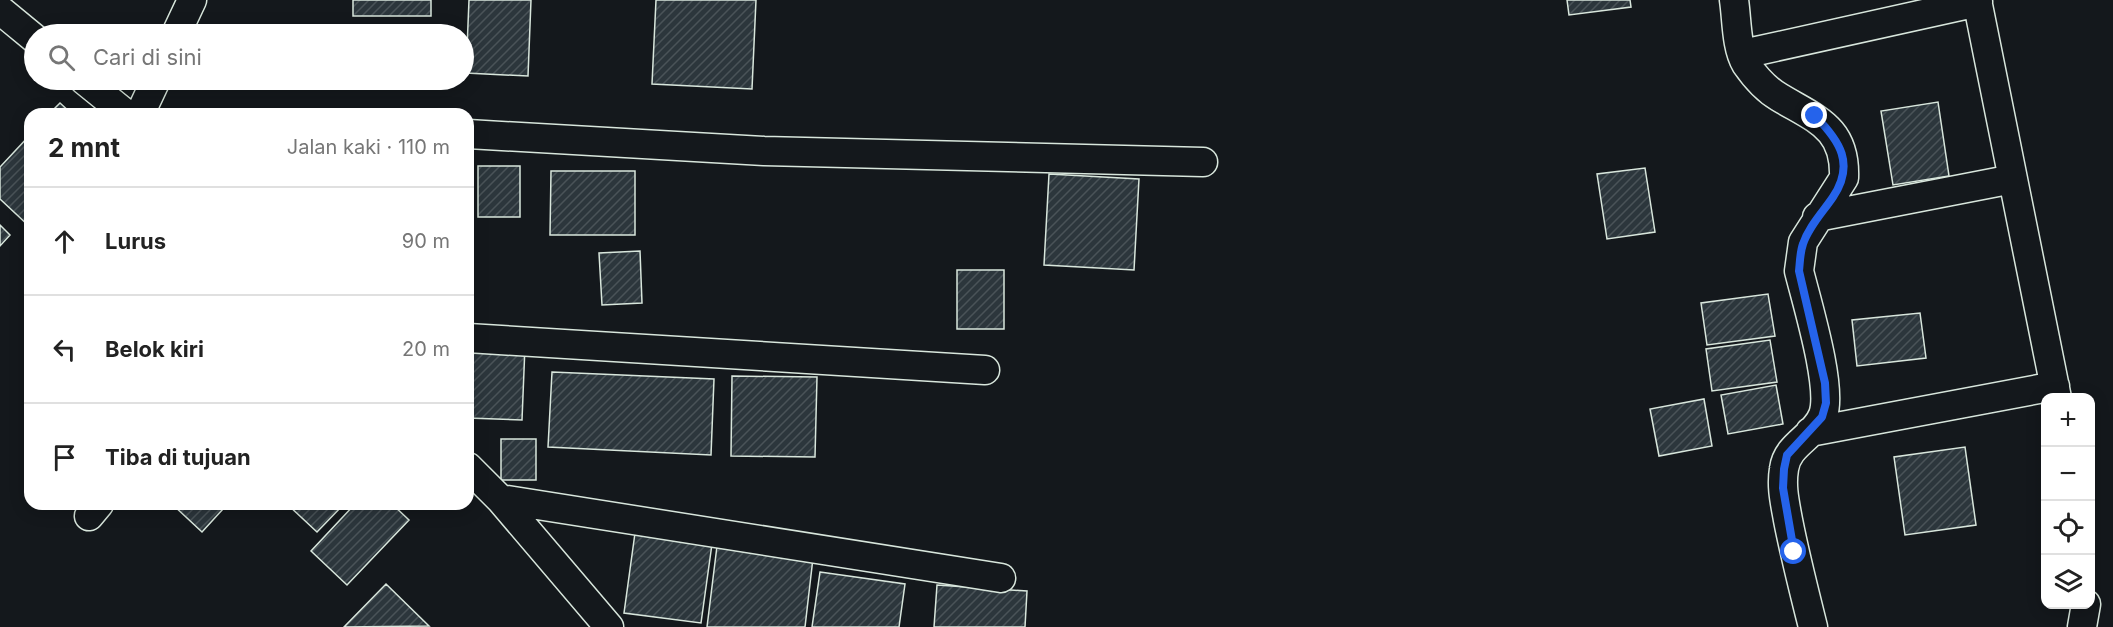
<!DOCTYPE html>
<html lang="id">
<meta charset="utf-8">
<style>
:root{--surface:#fff;--page:#f2f2f2;--text:#222;--muted:#767676;--line:#e0e0e0}
body{margin:0;font-family:Inter,sans-serif;background:var(--page);color:var(--text)}
.controls{position:absolute;right:18px;bottom:18px;display:grid;overflow:hidden;border-radius:12px;box-shadow:0 3px 15px #0003}
.controls button{width:54px;height:54px;display:grid;place-items:center;padding:0;border:0;border-bottom:2px solid var(--line);background:var(--surface);color:var(--text);font:30px sans-serif}
.stop{position:absolute;width:18px;height:18px;margin:-14px;border:4px solid #2563eb;border-radius:50%;background:#fff}
.stop.end{background:#2563eb;border-color:#fff;box-shadow:0 2px 6px #0008}
.list{margin:0;padding:0;list-style:none}
h2{display:flex;justify-content:space-between;align-items:center;height:78px;margin:0;padding:0 24px;font-size:26px}
h2 small{font-size:20px;font-weight:400;color:var(--muted)}
.list li{display:grid;grid-template-columns:39px 1fr auto;gap:18px;align-items:center;box-sizing:border-box;height:108px;padding:0 24px;border-top:2px solid var(--line)}
.list b{display:block;font-size:22px;white-space:nowrap}
.list em{font-size:20px;font-style:normal;color:var(--muted)}
.icon{flex:none;width:33px;height:33px;fill:none;stroke:currentColor;stroke-width:2;stroke-linecap:round;stroke-linejoin:round}
.map{position:relative;flex:none;width:2113px;height:627px;overflow:hidden}
.search{position:absolute;background:var(--surface);box-shadow:0 3px 15px #0003;left:24px;top:24px;width:450px;height:66px;display:flex;align-items:center;gap:15px;box-sizing:border-box;padding:0 21px;border-radius:33px;color:var(--muted);font-size:22px}
.panel{position:absolute;background:var(--surface);box-shadow:0 3px 15px #0003;left:24px;top:108px;width:450px;height:402px;border-radius:18px}
.map>svg:first-child{display:block}
.building{fill:url(#building-hatch);stroke:#d8e6dc;stroke-width:1.5}
.lines{fill:none;stroke-linecap:round;stroke-linejoin:round}
.street-casing{stroke:#d8e6dc;stroke-width:31}
.street{stroke:#14181c;stroke-width:28}
.route{stroke:#2563eb;stroke-width:8}
</style>
<div class="map">
<svg width="2113" height="627" viewBox="0 0 2113 627">
<defs>
<pattern id="building-hatch" width="6" height="6" patternUnits="userSpaceOnUse" patternTransform="scale(1.5)"><rect width="6" height="6" fill="#2c363c"/><path d="M-1 1l2-2M0 6l6-6M5 7l2-2" fill="none" stroke="#4a5358"/></pattern>
</defs>
<rect width="100%" height="100%" fill="#14181c"/>
<path class="building" d="M353,0h78v16h-78z
M469,0h62l-3,76 -62,-3z
M656,0h100l-4,89 -100,-5z
M1567,0h63l1,7 -62,8z
M276,25h46v9h-46z
M1938,102l11,74 -56,9 -12,-74z
M60,103l12,11h-23z
M30,135v92l-30,-28v-32z
M478,166h42v51h-42z
M1645,168l10,64 -48,7 -10,-65z
M551,171h84v64h-85z
M1049,174l90,5 -5,91 -90,-5z
M0,225l10,10 -10,11z
M640,251l2,52 -40,2 -3,-52z
M957,270h47v59h-47z
M1768,294l7,42 -68,9 -6,-42z
M1920,313l6,45 -69,8 -5,-46z
M1770,340l7,42 -65,9 -6,-42z
M468,344l57,2 -3,74 -54,-2z
M552,372l162,7 -3,76 -163,-8z
M732,376l85,1 -2,80 -84,-1z
M1776,385l7,39 -55,10 -7,-39z
M1704,399l8,47 -53,10 -9,-47z
M501,439h35v41h-35z
M1965,447l11,78 -71,10 -11,-78z
M172,504h46l5,5 -21,23z
M287,504h57l-27,28z
M355,504h37l17,16 -62,65 -36,-34z
M635,533l77,11 -11,79 -77,-10z
M717,546l96,12 -8,69h-98z
M820,572l85,12 -6,43h-87z
M386,584l43,42 -85,1z
M937,585l90,6 -2,36h-91z"/>
<g class="lines">
<g class="street-casing">
<path id="street" d="M1734,0c3,20 2,47 12,64 9,13 19,25 33,33 36,22 67,30 65,81l-41,64 -4,29c8,32 34,117 24,144 -8,22 -36,29 -39,54 -3,18 1,34 4,51 7,36 16,71 25,107
M1977,0l80,398
M0,10l34,28
M176,34l16,-34
M1743,54l235,-52
M84,80l42,34
M140,114l16,-34
M468,134l296,17 439,11
M1817,217l196,-38
M468,338l517,32
M1810,432l245,-46
M468,467l32,32 109,128
M500,499l501,79
M89,516l10,-12
M2082,627l4,-23"/>
</g>
<use href="#street" class="street"/>
</g>
<g class="lines">
<path class="route" d="M1794,552l-11,-64 1,-19 3,-14 35,-38 4,-14 -1,-20 -26,-112c1,-9 1,-19 4,-27 6,-18 20,-32 30,-47 22,-33 7,-56 -18,-81"/>
</g>
</svg>
<div class="controls">
<button>+</button>
<button>−</button>
<button><svg class="icon" aria-label="locate" viewBox="0 0 24 24"><circle cx="12" cy="12" r="6"/><path d="M12 2v4M12 18v4M2 12h4M18 12h4"/></svg></button>
<button><svg class="icon" aria-label="layers" viewBox="0 0 24 24"><path d="M12 4l9 5-9 5-9-5zM3 14l9 5 9-5"/></svg></button>
</div>
<div class="stop" style="left:1794px;top:552px"></div>
<div class="stop end" style="left:1815px;top:116px"></div>
<div class="search"><svg class="icon" aria-label="search" viewBox="0 0 24 24"><circle cx="10" cy="10" r="6"/><path d="M15 15l6 6"/></svg>Cari di sini</div>
<section class="panel">
<h2>2 mnt<small>Jalan kaki · 110 m</small></h2>
<ul class="list">
<li><svg class="icon" aria-label="ahead" viewBox="0 0 24 24"><path d="M12 20V5M6 11l6-6 6 6"/></svg><div><b>Lurus</b></div><em>90 m</em></li>
<li><svg class="icon" aria-label="left" viewBox="0 0 24 24"><path d="M17 20v-9H6M10 6l-5 5 5 5"/></svg><div><b>Belok kiri</b></div><em>20 m</em></li>
<li><svg class="icon" aria-label="arrive" viewBox="0 0 24 24"><path d="M6 21V4h12l-3 4 3 4H6"/></svg><div><b>Tiba di tujuan</b></div></li>
</ul>
</section>
</div>
